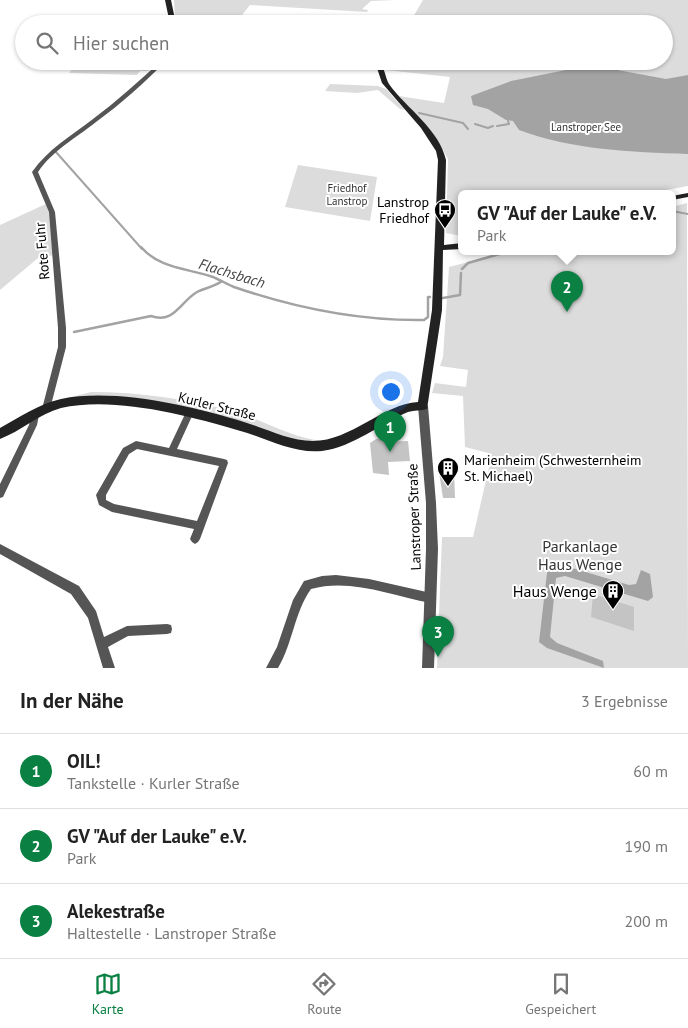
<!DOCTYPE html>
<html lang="de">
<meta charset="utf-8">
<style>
:root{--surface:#fff;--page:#f6f6f6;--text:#222;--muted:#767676;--line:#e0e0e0;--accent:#0b8043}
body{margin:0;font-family:"PT Sans",sans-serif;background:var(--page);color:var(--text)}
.you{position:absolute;left:390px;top:391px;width:18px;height:18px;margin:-12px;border:4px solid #fff;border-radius:50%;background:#1a73e8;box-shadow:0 0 0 8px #1a73e833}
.badge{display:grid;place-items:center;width:32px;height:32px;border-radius:50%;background:var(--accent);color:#fff;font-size:16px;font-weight:700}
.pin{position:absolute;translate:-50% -41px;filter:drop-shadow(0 1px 2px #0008)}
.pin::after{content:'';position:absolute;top:26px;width:18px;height:15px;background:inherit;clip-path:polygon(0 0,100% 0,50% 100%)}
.popup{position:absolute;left:458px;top:190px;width:218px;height:65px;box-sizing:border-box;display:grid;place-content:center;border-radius:8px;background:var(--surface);filter:drop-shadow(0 1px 4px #0005);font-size:16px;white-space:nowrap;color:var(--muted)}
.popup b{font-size:19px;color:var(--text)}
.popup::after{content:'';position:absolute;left:50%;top:100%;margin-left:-10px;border:10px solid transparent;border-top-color:var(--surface)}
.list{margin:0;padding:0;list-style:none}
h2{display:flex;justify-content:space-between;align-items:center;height:65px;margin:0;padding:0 20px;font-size:21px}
h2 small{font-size:16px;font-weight:400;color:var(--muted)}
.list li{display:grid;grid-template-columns:32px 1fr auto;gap:15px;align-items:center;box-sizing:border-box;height:75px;padding:0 20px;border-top:1px solid var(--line)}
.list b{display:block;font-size:19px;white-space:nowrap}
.list p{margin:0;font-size:16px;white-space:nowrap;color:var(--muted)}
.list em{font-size:16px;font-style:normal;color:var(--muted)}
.icon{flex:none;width:28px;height:28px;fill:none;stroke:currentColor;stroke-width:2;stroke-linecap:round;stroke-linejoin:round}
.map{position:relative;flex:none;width:688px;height:668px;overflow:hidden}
.search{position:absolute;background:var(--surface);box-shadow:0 1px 4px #0004;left:15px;right:15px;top:15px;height:55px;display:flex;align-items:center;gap:12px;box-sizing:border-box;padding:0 18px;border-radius:28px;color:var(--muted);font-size:19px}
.sheet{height:290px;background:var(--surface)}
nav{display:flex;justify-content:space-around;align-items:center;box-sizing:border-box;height:70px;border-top:1px solid var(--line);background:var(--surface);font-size:14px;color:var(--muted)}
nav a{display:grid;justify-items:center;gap:2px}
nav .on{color:var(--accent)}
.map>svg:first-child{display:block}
.green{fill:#dcdcdc}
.water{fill:#a3a3a3}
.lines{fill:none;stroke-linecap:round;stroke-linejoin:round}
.stream-far1{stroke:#a3a3a3;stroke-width:2}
.stream{stroke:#a3a3a3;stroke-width:2.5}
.building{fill:#c4c4c4}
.minor{fill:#555;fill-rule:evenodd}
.tertiary{fill:#555;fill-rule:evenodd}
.secondary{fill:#222;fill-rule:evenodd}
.labels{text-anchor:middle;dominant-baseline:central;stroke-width:4;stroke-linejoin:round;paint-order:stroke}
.far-park-label{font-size:11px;fill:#333;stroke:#fff}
.poi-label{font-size:14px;fill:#000;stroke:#fff;text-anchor:end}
.street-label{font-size:14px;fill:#000;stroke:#fff}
.water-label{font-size:15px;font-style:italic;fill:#444;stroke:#fff}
.near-park-label{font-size:16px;fill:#333;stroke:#fff}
.near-poi-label{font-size:16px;fill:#000;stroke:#fff;text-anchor:end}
</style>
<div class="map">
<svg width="688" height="668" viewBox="0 0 688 668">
<rect width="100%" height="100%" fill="#fff"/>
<path class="green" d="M174,0h222l-25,1 -9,8 6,1 -1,2 -117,-7 -12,15 -63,-1z
M423,0h265v186l-38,7h-188v43l-16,-3 2,-74 -6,-11 -43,-52 45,7 6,-26 -64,-7 -1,-9h279v-37h-255z
M79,61h81l-12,10h-8l-3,4 -68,-2z
M330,84l48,2 8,3 19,21 -5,-1 -22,-19 -21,3 -32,-2z
M298,165l79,12 -7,44 -85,-14z
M48,203l7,52 -17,3 -38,32v-65z
M687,203l1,465h-251l5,-131h31l19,-83 -27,-7 -2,-51 -31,-3 3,-10 31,4 2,-17 -28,-4 3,-9 6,-90 61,-16h162v-44z
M91,392c48,0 99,7 145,20 29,9 56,26 87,29l1,5 -203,-44 -73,1z"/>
<path class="water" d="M571,69h41l54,10 22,-4v79c-58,-2 -115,-4 -169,-24l-6,-9 -7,-1 -18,-11 -15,-4 -2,-9 40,-15z
M559,564l70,21 7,-1 5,-14 9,4 3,23 -5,4 -83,-25 -9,2 -6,59 7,6 46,18 1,7 -57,-20 -8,-6 8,-69 2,-8z"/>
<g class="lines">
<path class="stream-far1" d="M419,113l44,10 5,6
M475,124l13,4 5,-2
M497,126l12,-2 -1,-3
M56,152l86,97
M672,211l16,3"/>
<path class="stream" d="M141,247c19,22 46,21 72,30 7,3 14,7 21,10 61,21 126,34 190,33l4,-3v-20h2
M462,269l6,-6 42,-12
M443,298l17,-3 1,-22
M74,332l77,-16c23,8 29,-14 46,-24 8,-4 17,-5 25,-11"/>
</g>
<path class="building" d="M385,438l1,4 22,-1 2,20 -22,1 1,13 -16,-2 -3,-30 6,-4z
M439,472h15l1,26h-12z
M593,594l41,13v24l-43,-14z"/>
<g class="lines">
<path class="minor" d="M161,61h5c-22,22 -45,43 -70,61 -20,16 -43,28 -58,50l17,40 11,116v19l-16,62 -1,2 -3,1 -3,-1 -1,-2 16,-62v-19l-9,-116 -17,-40c16,-23 39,-36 61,-53 24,-18 46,-38 68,-58z
M189,411l3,1 1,2 -16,35 47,10 3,1 1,3 -28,76 -2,3 -3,2 -3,-2 -2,-3 4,-10 -82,-17 -13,-7 -3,-10 27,-47 13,-7 33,7 17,-36zM137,449l82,17 -22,55 -83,-17 -8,-4v-5l23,-41z
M35,412l3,1 1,2 -2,10 -34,72 -3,1v-14l29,-59 3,-12z
M0,544l79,42 17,25 8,26 23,-11 40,-2 4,1 1,4 -1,4 -4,1 -39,2 -20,11 7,21h-12l-15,-50 -17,-24 -71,-40z
M336,575l33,4 62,14 4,1 1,4 -1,4 -4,1c-39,-7 -80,-25 -120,-14 -17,24 -18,54 -33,79h-12l11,-21 16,-47 11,-19 18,-5z"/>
<path class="tertiary" d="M423,402l3,1 2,3 8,97 2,46 -4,119h-12l4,-119v-46l-8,-97 2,-3z"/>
<path class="secondary" d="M165,0h6l5,24h-6z
M341,61h15l26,5c3,5 4,13 7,18 18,25 50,45 57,76l-2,85 18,-2v6l-19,1 -1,60 -15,99c-6,2 -13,1 -19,3 -28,12 -55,35 -86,39 -30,3 -57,-14 -85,-21 -50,-15 -124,-34 -176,-22 -22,6 -40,23 -61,31v-11c20,-11 39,-24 61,-29 54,-11 131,7 183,23 23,7 45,19 69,19 38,0 70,-37 105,-39l14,-92 6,-150 -2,-9 -15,-23 -39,-45 -5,-15z
M688,193v4l-16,3v-4z"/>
</g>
<defs>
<g id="bus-pin" transform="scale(1.125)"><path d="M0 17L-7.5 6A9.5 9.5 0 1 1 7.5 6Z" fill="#000" stroke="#fff"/><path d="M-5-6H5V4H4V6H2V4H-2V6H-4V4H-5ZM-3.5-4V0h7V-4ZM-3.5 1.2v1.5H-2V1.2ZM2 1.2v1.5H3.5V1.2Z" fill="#fff"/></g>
<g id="building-pin" transform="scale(1.125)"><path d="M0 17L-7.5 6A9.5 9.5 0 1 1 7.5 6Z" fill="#000" stroke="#fff"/><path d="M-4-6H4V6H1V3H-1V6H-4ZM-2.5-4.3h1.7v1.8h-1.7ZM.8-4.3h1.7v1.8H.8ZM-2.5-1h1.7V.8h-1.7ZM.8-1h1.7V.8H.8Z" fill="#fff"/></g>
</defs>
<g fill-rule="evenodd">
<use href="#bus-pin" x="445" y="210"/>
<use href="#building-pin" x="448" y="468"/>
<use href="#building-pin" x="613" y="591"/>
</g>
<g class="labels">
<g class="far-park-label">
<text x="586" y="127">Lanstroper See</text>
<text x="347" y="188">Friedhof<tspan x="347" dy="13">Lanstrop</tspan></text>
</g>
<g class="poi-label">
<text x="429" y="202">Lanstrop<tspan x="429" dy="16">Friedhof</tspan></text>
<text x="464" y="460" text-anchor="start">Marienheim (Schwesternheim<tspan x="464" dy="16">St. Michael)</tspan></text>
</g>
<g class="street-label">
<text transform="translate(42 251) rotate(-95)">Rote Fuhr</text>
<text transform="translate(217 406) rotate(14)">Kurler Straße</text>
<text transform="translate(414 517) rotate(-92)">Lanstroper Straße</text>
</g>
<g class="water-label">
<text transform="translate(232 273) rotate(17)">Flachsbach</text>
</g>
<g class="near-park-label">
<text x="580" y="546">Parkanlage<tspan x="580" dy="18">Haus Wenge</tspan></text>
</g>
<g class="near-poi-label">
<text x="597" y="591">Haus Wenge</text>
</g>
</g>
</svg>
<div class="you"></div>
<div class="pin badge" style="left:390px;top:452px">1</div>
<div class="pin badge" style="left:567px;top:312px">2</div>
<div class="popup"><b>GV &quot;Auf der Lauke&quot; e.V.</b>Park</div>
<div class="pin badge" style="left:438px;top:657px">3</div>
<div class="search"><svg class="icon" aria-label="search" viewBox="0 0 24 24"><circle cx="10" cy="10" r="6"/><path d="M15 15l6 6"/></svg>Hier suchen</div>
</div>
<section class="sheet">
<h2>In der Nähe<small>3 Ergebnisse</small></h2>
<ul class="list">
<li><span class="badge">1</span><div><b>OIL!</b><p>Tankstelle · Kurler Straße</p></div><em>60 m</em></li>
<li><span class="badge">2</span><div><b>GV &quot;Auf der Lauke&quot; e.V.</b><p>Park</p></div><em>190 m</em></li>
<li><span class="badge">3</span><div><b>Alekestraße</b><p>Haltestelle · Lanstroper Straße</p></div><em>200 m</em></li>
</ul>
</section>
<nav>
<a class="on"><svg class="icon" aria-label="map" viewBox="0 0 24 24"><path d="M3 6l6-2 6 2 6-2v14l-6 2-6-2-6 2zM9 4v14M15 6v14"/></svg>Karte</a>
<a><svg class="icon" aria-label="directions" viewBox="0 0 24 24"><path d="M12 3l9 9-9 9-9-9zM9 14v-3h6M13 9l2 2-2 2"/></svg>Route</a>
<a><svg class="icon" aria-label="saved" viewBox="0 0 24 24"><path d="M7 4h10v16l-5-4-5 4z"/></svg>Gespeichert</a>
</nav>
